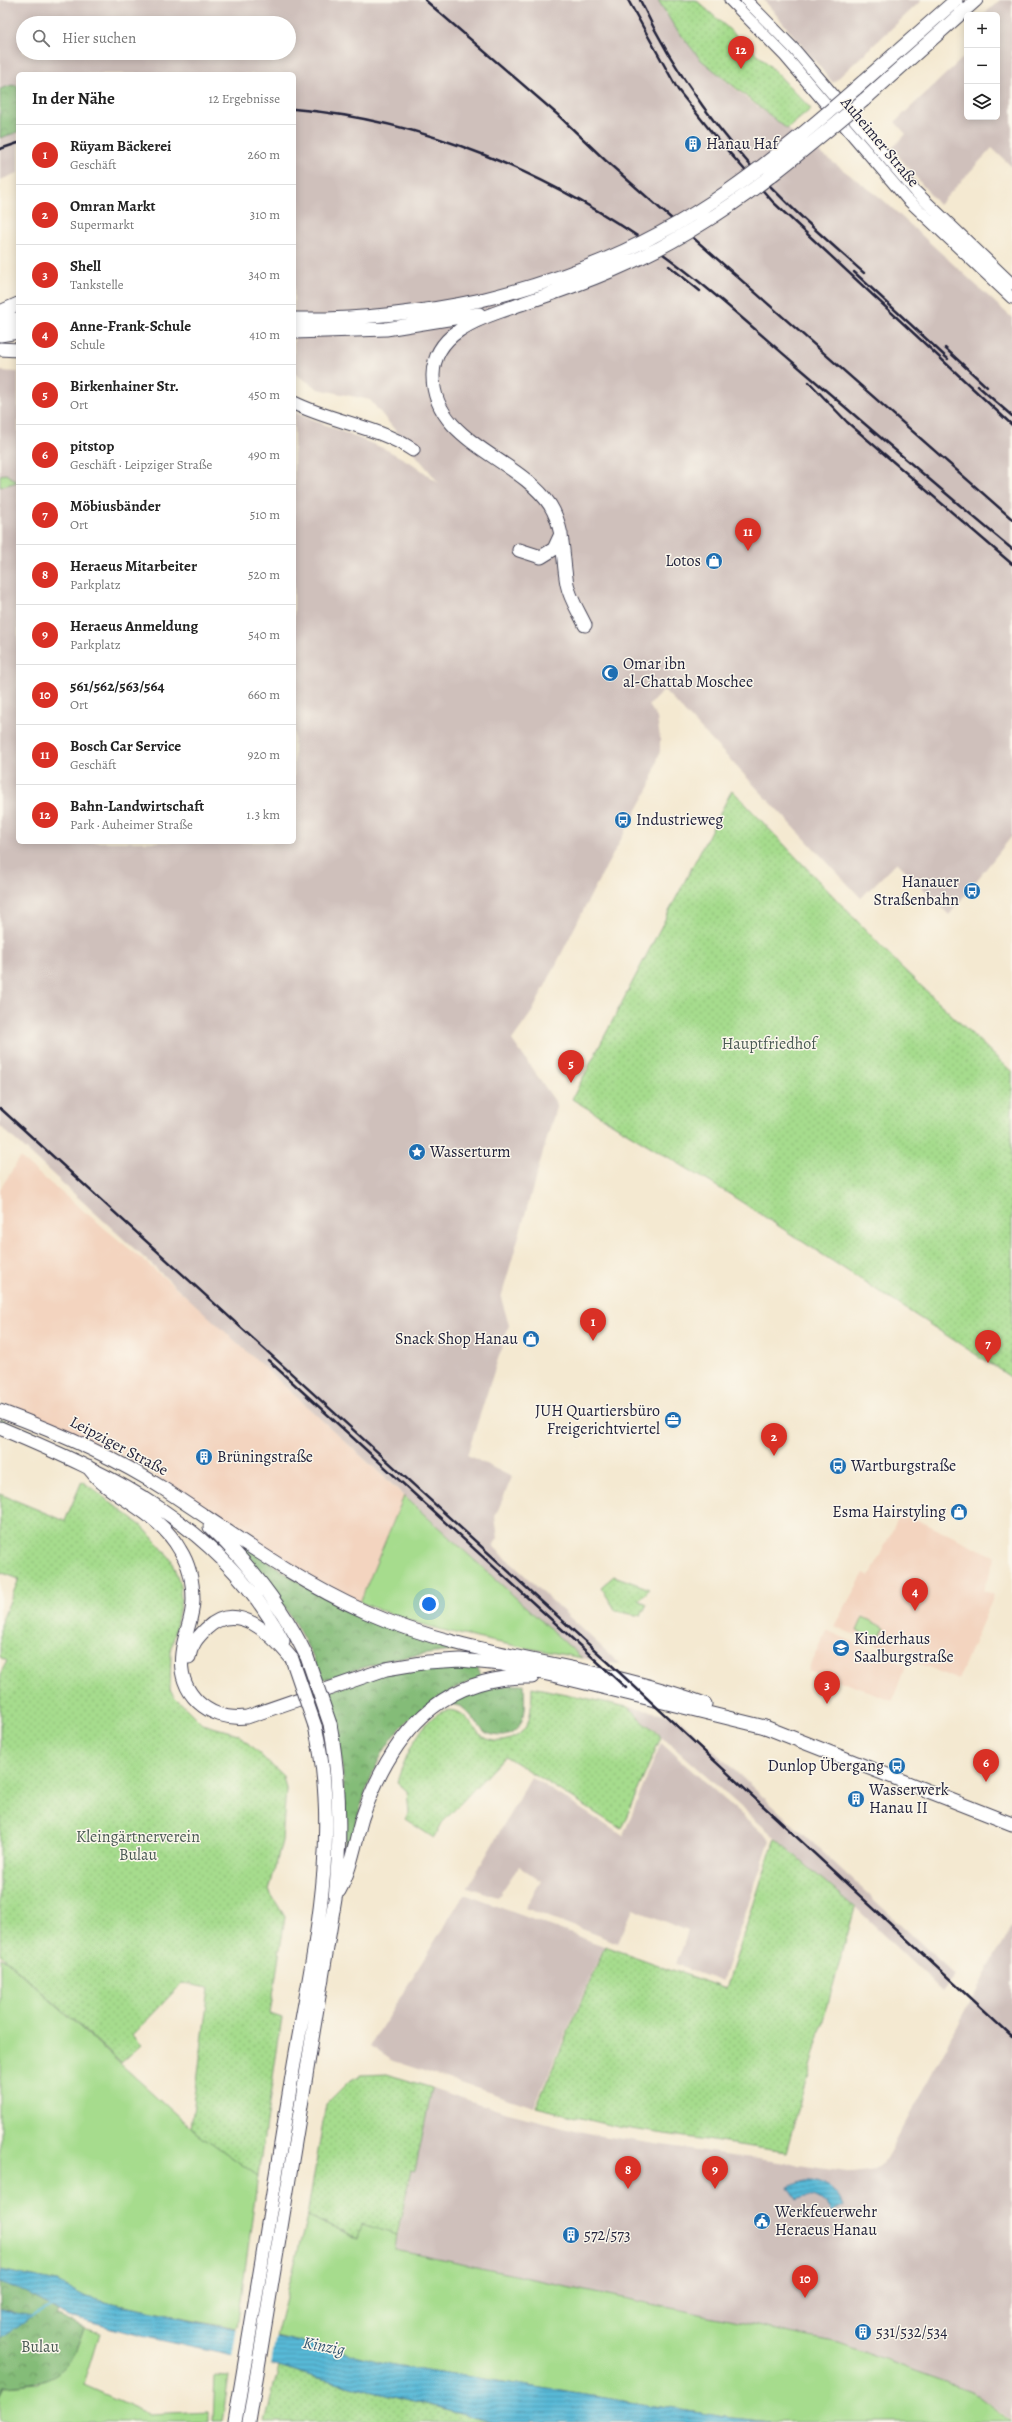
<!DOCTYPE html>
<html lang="de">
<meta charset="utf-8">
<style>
:root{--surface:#fff;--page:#f6f6f6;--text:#222;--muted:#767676;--line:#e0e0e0;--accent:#d93025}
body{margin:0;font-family:Alegreya,serif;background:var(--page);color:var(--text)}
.controls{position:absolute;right:12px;top:12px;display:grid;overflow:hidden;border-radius:6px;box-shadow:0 2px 10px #0003}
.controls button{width:36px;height:36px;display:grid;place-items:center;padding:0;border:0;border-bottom:1px solid var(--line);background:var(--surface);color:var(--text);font:20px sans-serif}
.you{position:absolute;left:429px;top:1604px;width:14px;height:14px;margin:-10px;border:3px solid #fff;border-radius:50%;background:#1a73e8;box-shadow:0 0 0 6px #1a73e833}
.badge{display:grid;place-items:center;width:26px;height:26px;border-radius:50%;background:var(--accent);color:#fff;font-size:13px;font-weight:700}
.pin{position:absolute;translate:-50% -33px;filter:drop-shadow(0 1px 2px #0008)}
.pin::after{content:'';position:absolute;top:21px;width:14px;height:12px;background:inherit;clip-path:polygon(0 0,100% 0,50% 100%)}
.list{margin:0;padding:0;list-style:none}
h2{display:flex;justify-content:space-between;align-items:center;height:52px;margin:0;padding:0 16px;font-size:17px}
h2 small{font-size:13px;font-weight:400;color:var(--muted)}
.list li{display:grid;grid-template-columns:26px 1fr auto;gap:12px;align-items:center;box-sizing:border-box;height:60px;padding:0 16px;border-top:1px solid var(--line)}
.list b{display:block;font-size:15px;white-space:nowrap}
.list p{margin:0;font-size:13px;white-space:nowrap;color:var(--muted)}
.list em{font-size:13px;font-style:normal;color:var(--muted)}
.icon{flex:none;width:22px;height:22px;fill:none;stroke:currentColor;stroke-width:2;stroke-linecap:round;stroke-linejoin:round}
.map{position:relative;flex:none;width:1012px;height:2422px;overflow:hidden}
.search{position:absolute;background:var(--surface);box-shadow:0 2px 10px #0003;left:16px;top:16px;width:280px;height:44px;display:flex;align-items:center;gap:10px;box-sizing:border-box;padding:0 14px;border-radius:22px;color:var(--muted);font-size:15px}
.panel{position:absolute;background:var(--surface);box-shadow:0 2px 10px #0003;left:16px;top:72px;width:280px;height:772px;border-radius:6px}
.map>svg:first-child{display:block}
.built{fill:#f3d4bf}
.industrial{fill:#cfc0bb;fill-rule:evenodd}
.grass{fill:#a6dc8d;stroke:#647f64}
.forest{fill:url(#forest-crowns);stroke:#536f5a}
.park{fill:url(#park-dots);stroke:#647f64}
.water{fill:url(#water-rules);stroke:#3d6e89}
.pier{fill:#f4e9d1}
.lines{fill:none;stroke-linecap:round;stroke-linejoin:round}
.stream{stroke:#58b9d7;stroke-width:2.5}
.secondary-casing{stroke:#424052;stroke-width:13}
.primary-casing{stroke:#424052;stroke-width:15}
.trunk-casing{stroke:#424052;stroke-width:15}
.secondary{stroke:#fff;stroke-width:11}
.primary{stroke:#fff;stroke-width:13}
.trunk{stroke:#fff;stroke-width:13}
.rail{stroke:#22223b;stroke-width:2.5}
.trunk-bridge-casing{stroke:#424052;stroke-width:15;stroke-linecap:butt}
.trunk-bridge{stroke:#fff;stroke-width:13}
.labels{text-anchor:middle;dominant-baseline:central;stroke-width:3;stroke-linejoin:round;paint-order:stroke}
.street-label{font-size:16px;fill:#22223b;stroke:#fbf7ec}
.poi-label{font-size:16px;fill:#22223b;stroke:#fbf7ec;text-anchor:start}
.park-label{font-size:16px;fill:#4a5a54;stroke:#fbf7ec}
.water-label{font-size:17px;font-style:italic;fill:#355772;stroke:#fbf7ec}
</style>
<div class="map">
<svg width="1012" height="2422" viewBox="0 0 1012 2422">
<defs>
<pattern id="forest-crowns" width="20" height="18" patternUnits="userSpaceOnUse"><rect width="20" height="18" fill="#84bc78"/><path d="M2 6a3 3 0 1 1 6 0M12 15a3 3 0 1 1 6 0" fill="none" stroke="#6c9864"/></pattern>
<pattern id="park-dots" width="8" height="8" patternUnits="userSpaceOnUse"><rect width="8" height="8" fill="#a6dc8d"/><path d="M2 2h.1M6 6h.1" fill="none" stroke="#8fbc7b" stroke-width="1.8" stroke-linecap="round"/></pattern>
<pattern id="water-rules" width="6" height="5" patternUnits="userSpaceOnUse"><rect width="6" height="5" fill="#58b9d7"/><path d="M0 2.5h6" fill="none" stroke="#4896b0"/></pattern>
</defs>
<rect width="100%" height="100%" fill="#fbf7ec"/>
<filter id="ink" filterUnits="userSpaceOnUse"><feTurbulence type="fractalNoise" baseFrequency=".025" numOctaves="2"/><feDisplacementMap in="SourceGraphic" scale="8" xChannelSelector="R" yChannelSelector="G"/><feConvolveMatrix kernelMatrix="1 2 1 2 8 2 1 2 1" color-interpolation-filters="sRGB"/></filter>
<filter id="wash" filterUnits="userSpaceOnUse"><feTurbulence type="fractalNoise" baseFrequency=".012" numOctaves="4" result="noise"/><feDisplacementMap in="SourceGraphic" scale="16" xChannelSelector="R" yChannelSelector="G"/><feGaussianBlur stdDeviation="0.9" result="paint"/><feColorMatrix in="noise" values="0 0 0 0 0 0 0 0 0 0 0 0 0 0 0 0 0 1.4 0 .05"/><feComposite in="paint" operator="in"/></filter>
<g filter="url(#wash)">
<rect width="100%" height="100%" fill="#f4e9d1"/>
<path class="built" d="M20,1158l178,148 206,190 -44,106 -40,-19 -36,-22 -104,-71 -59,-35 -121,-52v-214z
M901,1512l95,45 -13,33 11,5 -36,85 -124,-54 30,-53 6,3z
M826,1630l79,35 -12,35 -85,-30z"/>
<path class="industrial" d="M0,0h658l16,26 27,34 45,38 135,100 131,120v518l-63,79 -52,-53 -36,36 -197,-208 -15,15 8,13 3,19v14l-10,35 -56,103 -62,123 -20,28 45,64 -56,194 8,27 -42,130 45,22 -17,40 3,21 -5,8 128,119 -39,-7 -582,-532v-755l18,1v470h276v-430l91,37 28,15 26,19 -69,-83 -52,-11 -24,-16v-299h-276v12l-6,-1 -12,4zM23,23h266v30h-266z
M764,0h158l-89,83z
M1000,0h12v167l-20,-19 -53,57 -47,-57 14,-14 -11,-12 72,-68v63h30v-102h-14z
M18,132v41l-18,7v-42z
M628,1707l48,9 279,259 -12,17 -88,-84z
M661,1743l109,97 -48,142 -46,-17 12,-34 -55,-22 -15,34 -93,-35 16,-27 -22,-15 -21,31 -30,-10 63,-110 92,59z
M464,1894l140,52 -70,161 -141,-46 -23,-15z
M1012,1924v496l-41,-29 -576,-141 16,-80 4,1 17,-83 72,24 91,23 258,38 22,-3 7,-5 19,-33z"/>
<path class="grass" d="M6,474l11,8 -17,5v-12z
M0,1419l56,23 37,19 -2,3 -91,-40z
M404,1496l178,162c-75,-14 -151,-25 -222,-56z
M863,1617l22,11 -7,14 -21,-11z
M0,1958l6,2 185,168 67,48 -21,152 -124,-24 -27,-7 -29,-15 -57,-12z
M307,2216l50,22 5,-15 35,12 -2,15 443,93 133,48 41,31h-241l-39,-4 -343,-54 -113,-28z
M84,2328l16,5 -16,52 65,29 60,-3v11h-209v-26l5,-10 33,-3 38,-32z
M215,2375l14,1 -7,46h-9z"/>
<path class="forest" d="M12,85l6,1v46l-18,6v-49z
M225,1533l82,54 153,63 -65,8 -72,22c-24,-58 -55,-101 -98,-147z
M476,1665l6,12c-101,39 -110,89 -137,185 0,-60 0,-112 -17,-170l58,-20z
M524,1684c1,19 3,49 -21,52 -5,0 -12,-1 -16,-3 -12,-6 -20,-33 -38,-27l1,-4 42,-15z
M0,2283l26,9 32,19 -2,4 28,13c-15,48 -31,54 -79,58l-5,10v-57l11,-10 2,-18 -13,-1z"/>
<path class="park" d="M658,0h38l70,62 45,47 -24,20 -86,-69 -27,-34z
M732,790l168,176 112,106v306l-281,-183 -159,-96z
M82,1481l61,46 28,32 9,26 1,15 -10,52 -1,37 4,7 28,28 36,10 45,42 3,13 -4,52 -13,50 16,26 -15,97 12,4 -24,158 -67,-48 18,-140 -27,-5 -50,53 9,9 -20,18 -121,-109v-280l7,-13 -7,-4v-32l19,-46 -19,-7v-78l65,27z
M614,1576l36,13 -11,11 8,4 -6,12 -25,-5 -15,-24z
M532,1687l96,20 33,30 -40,92 -116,-73 -63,67 -8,15 -29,-19 4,-6 -2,-22 -10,-9c6,-20 31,-83 61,-70 12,5 15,19 26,25 7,5 16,5 23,3 26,-7 24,-31 25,-53z
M775,1838l80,70 -69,244 -168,-25 -82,-20 69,-161 121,43z
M387,2074l45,14 -17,83 -4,-1 -14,65 -35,-11 -4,14 -51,-22 19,-112 23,-23 12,-6z
M279,2366l36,11 177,45h-227z"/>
<path class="water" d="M805,2181c18,-1 32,9 38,25l-12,6c-7,-14 -20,-21 -35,-13l-8,-12z
M0,2270l57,12 29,15 27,7 202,41 74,19 343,54 39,4h-279l-177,-45 -36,-11 -133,-29 -77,-20 -43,-25 -26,-9z
M0,2310l32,6 -32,23z"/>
<path class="pier" d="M237,2326l39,8 -5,32 -39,-9z"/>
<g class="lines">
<path class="stream" d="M32,2316l21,-11"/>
</g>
</g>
<g filter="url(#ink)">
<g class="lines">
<g class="secondary-casing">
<path id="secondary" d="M730,0l55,56 122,143 105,99
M746,0l49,50 121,142 96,92"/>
</g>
<g class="primary-casing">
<path id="primary" d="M765,1727l247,97"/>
</g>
<g class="trunk-casing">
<path id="trunk" d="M855,89l101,-89
M864,100l112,-100
M524,303c-35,13 -90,25 -91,72 -1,67 85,82 117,130 15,24 12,52 17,79 3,15 12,28 18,41
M0,312l18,-8
M294,319c63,1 125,-6 187,-19
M0,322l18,-3
M294,332l92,-3 93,-15
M0,335l18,-3
M0,349l18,1
M294,403c38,19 83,23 119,47
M519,550l22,7 13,-8 7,-15
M0,1411c57,21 113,45 164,78 66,43 130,91 202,123 108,48 229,51 339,92
M0,1428c114,48 222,98 283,213
M88,1467c5,6 10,13 17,18 26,20 58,34 75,65 9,14 13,33 13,50 0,18 -9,35 -11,53 -5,41 26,68 65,64l139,-48 42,-7 32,-2 41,4 60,13 204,50
M210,1527c40,38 73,80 97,130
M189,1657c2,-12 8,-19 17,-28 31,-31 67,7 86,30
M339,1891c12,-22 16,-49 23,-73 28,-81 77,-144 170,-141
M235,2422c20,-117 39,-235 58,-352 19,-113 49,-230 22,-344
M249,2422l86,-523c6,-59 6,-116 -5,-175"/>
</g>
<use href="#secondary" class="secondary"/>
<use href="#primary" class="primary"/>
<use href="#trunk" class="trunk"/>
<path class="rail" d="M425,0l133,115 47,45 407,359
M628,0l50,90 35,44 60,68 239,223
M640,0c34,73 86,144 143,199 26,26 54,50 81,74
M294,109c131,11 256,65 362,140 51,36 98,80 146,121 70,60 139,120 210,179
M0,149l18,-6
M669,266l31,25
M854,272l94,87
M945,348l42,39
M809,382l38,40 165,142
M978,386l34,30
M0,1108l608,554 404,375
M268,1360l358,328"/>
<g class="trunk-bridge-casing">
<path id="trunk-bridge" d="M481,300c88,-21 172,-56 247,-109 45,-31 86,-66 127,-102
M524,303c61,-20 120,-43 174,-77 60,-36 113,-82 166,-126
M307,1657l23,67
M292,1659l23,67"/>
</g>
<use href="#trunk-bridge" class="trunk-bridge"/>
</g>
</g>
<defs>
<g id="building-disc" transform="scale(0.9)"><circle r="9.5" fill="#1f6fb2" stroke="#fbf7ec"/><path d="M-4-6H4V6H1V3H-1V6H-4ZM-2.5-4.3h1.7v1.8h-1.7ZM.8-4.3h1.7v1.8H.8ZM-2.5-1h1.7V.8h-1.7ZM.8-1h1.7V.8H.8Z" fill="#fff"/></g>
<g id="shop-disc" transform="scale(0.9)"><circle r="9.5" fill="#1f6fb2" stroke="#fbf7ec"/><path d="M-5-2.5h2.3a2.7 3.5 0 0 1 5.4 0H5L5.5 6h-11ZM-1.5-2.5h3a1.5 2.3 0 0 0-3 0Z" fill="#fff"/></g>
<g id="mosque-disc" transform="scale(0.9)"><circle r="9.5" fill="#1f6fb2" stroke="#fbf7ec"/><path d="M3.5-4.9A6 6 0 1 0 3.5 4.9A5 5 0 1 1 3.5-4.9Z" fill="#fff"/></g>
<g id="bus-disc" transform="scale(0.9)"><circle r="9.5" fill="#1f6fb2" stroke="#fbf7ec"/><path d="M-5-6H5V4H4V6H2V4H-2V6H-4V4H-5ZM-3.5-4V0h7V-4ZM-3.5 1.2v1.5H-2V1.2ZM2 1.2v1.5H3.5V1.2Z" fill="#fff"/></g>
<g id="sight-disc" transform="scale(0.9)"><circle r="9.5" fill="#1f6fb2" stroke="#fbf7ec"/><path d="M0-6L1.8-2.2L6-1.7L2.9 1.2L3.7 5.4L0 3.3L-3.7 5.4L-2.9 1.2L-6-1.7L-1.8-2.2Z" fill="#fff"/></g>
<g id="office-disc" transform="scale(0.9)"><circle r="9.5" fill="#1f6fb2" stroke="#fbf7ec"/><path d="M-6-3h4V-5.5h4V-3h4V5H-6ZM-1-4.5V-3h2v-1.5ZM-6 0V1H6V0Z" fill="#fff"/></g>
<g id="school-disc" transform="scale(0.9)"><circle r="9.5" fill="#1f6fb2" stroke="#fbf7ec"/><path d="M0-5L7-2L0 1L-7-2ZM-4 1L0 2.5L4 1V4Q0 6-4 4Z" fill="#fff"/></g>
<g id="civic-disc" transform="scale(0.9)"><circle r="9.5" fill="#1f6fb2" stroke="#fbf7ec"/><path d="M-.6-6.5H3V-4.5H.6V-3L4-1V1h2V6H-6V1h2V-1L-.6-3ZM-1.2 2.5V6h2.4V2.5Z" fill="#fff"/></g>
</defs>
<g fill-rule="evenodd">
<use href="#building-disc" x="693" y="144"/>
<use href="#shop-disc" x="714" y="561"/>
<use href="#mosque-disc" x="610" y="673"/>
<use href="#bus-disc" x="623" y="820"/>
<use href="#bus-disc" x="972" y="891"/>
<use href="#sight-disc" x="417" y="1152"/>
<use href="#shop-disc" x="531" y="1339"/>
<use href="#office-disc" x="673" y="1420"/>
<use href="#building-disc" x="204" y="1457"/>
<use href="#bus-disc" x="838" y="1466"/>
<use href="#shop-disc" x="959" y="1512"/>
<use href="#school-disc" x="841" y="1648"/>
<use href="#bus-disc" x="897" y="1766"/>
<use href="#building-disc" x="856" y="1799"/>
<use href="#civic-disc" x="762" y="2221"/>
<use href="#building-disc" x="571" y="2235"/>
<use href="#building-disc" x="863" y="2332"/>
</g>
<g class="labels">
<g class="street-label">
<text transform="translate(880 142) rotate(50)">Auheimer Straße</text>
<text transform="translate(119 1446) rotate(28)">Leipziger Straße</text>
</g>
<g class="poi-label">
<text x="706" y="144">Hanau Haf</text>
<text x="701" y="561" text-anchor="end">Lotos</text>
<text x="623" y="664">Omar ibn<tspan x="623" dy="18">al-Chattab Moschee</tspan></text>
<text x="636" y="820">Industrieweg</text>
<text x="959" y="882" text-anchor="end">Hanauer<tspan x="959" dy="18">Straßenbahn</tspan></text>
<text x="430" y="1152">Wasserturm</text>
<text x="518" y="1339" text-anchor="end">Snack Shop Hanau</text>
<text x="660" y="1411" text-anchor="end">JUH Quartiersbüro<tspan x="660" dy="18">Freigerichtviertel</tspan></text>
<text x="217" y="1457">Brüningstraße</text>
<text x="851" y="1466">Wartburgstraße</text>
<text x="946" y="1512" text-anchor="end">Esma Hairstyling</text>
<text x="854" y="1639">Kinderhaus<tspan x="854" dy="18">Saalburgstraße</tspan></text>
<text x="884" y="1766" text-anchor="end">Dunlop Übergang</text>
<text x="869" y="1790">Wasserwerk<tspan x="869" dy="18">Hanau II</tspan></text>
<text x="775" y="2212">Werkfeuerwehr<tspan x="775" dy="18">Heraeus Hanau</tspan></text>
<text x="584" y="2235">572/573</text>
<text x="876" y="2332">531/532/534</text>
</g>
<g class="park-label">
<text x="769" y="1044">Hauptfriedhof</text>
<text x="138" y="1837">Kleingärtnerverein<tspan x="138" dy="18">Bulau</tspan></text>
<text x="40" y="2347">Bulau</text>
</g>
<g class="water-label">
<text transform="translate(324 2346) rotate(11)">Kinzig</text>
</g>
</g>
</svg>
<div class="controls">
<button>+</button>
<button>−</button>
<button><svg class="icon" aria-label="layers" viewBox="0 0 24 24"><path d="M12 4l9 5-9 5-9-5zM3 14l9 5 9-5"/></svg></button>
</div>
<div class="you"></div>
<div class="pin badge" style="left:593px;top:1341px">1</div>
<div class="pin badge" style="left:774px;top:1456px">2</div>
<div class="pin badge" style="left:827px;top:1704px">3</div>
<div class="pin badge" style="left:915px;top:1611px">4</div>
<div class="pin badge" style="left:571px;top:1083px">5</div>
<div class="pin badge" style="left:986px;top:1782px">6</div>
<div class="pin badge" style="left:988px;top:1363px">7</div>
<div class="pin badge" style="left:628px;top:2189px">8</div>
<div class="pin badge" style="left:715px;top:2189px">9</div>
<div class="pin badge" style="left:805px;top:2298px">10</div>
<div class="pin badge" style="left:748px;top:551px">11</div>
<div class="pin badge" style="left:741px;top:69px">12</div>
<div class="search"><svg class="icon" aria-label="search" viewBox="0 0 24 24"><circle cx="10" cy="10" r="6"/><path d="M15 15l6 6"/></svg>Hier suchen</div>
<section class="panel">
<h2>In der Nähe<small>12 Ergebnisse</small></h2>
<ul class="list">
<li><span class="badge">1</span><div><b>Rüyam Bäckerei</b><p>Geschäft</p></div><em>260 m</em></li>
<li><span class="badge">2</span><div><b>Omran Markt</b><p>Supermarkt</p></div><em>310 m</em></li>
<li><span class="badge">3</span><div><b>Shell</b><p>Tankstelle</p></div><em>340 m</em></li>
<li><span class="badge">4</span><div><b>Anne-Frank-Schule</b><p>Schule</p></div><em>410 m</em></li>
<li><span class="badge">5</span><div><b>Birkenhainer Str.</b><p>Ort</p></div><em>450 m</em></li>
<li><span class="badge">6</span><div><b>pitstop</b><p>Geschäft · Leipziger Straße</p></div><em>490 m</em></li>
<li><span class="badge">7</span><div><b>Möbiusbänder</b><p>Ort</p></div><em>510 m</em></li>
<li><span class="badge">8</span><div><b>Heraeus Mitarbeiter</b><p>Parkplatz</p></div><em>520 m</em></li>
<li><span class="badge">9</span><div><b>Heraeus Anmeldung</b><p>Parkplatz</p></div><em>540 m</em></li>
<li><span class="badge">10</span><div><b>561/562/563/564</b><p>Ort</p></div><em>660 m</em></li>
<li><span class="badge">11</span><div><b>Bosch Car Service</b><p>Geschäft</p></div><em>920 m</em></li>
<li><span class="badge">12</span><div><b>Bahn-Landwirtschaft</b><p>Park · Auheimer Straße</p></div><em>1.3 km</em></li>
</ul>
</section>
</div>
